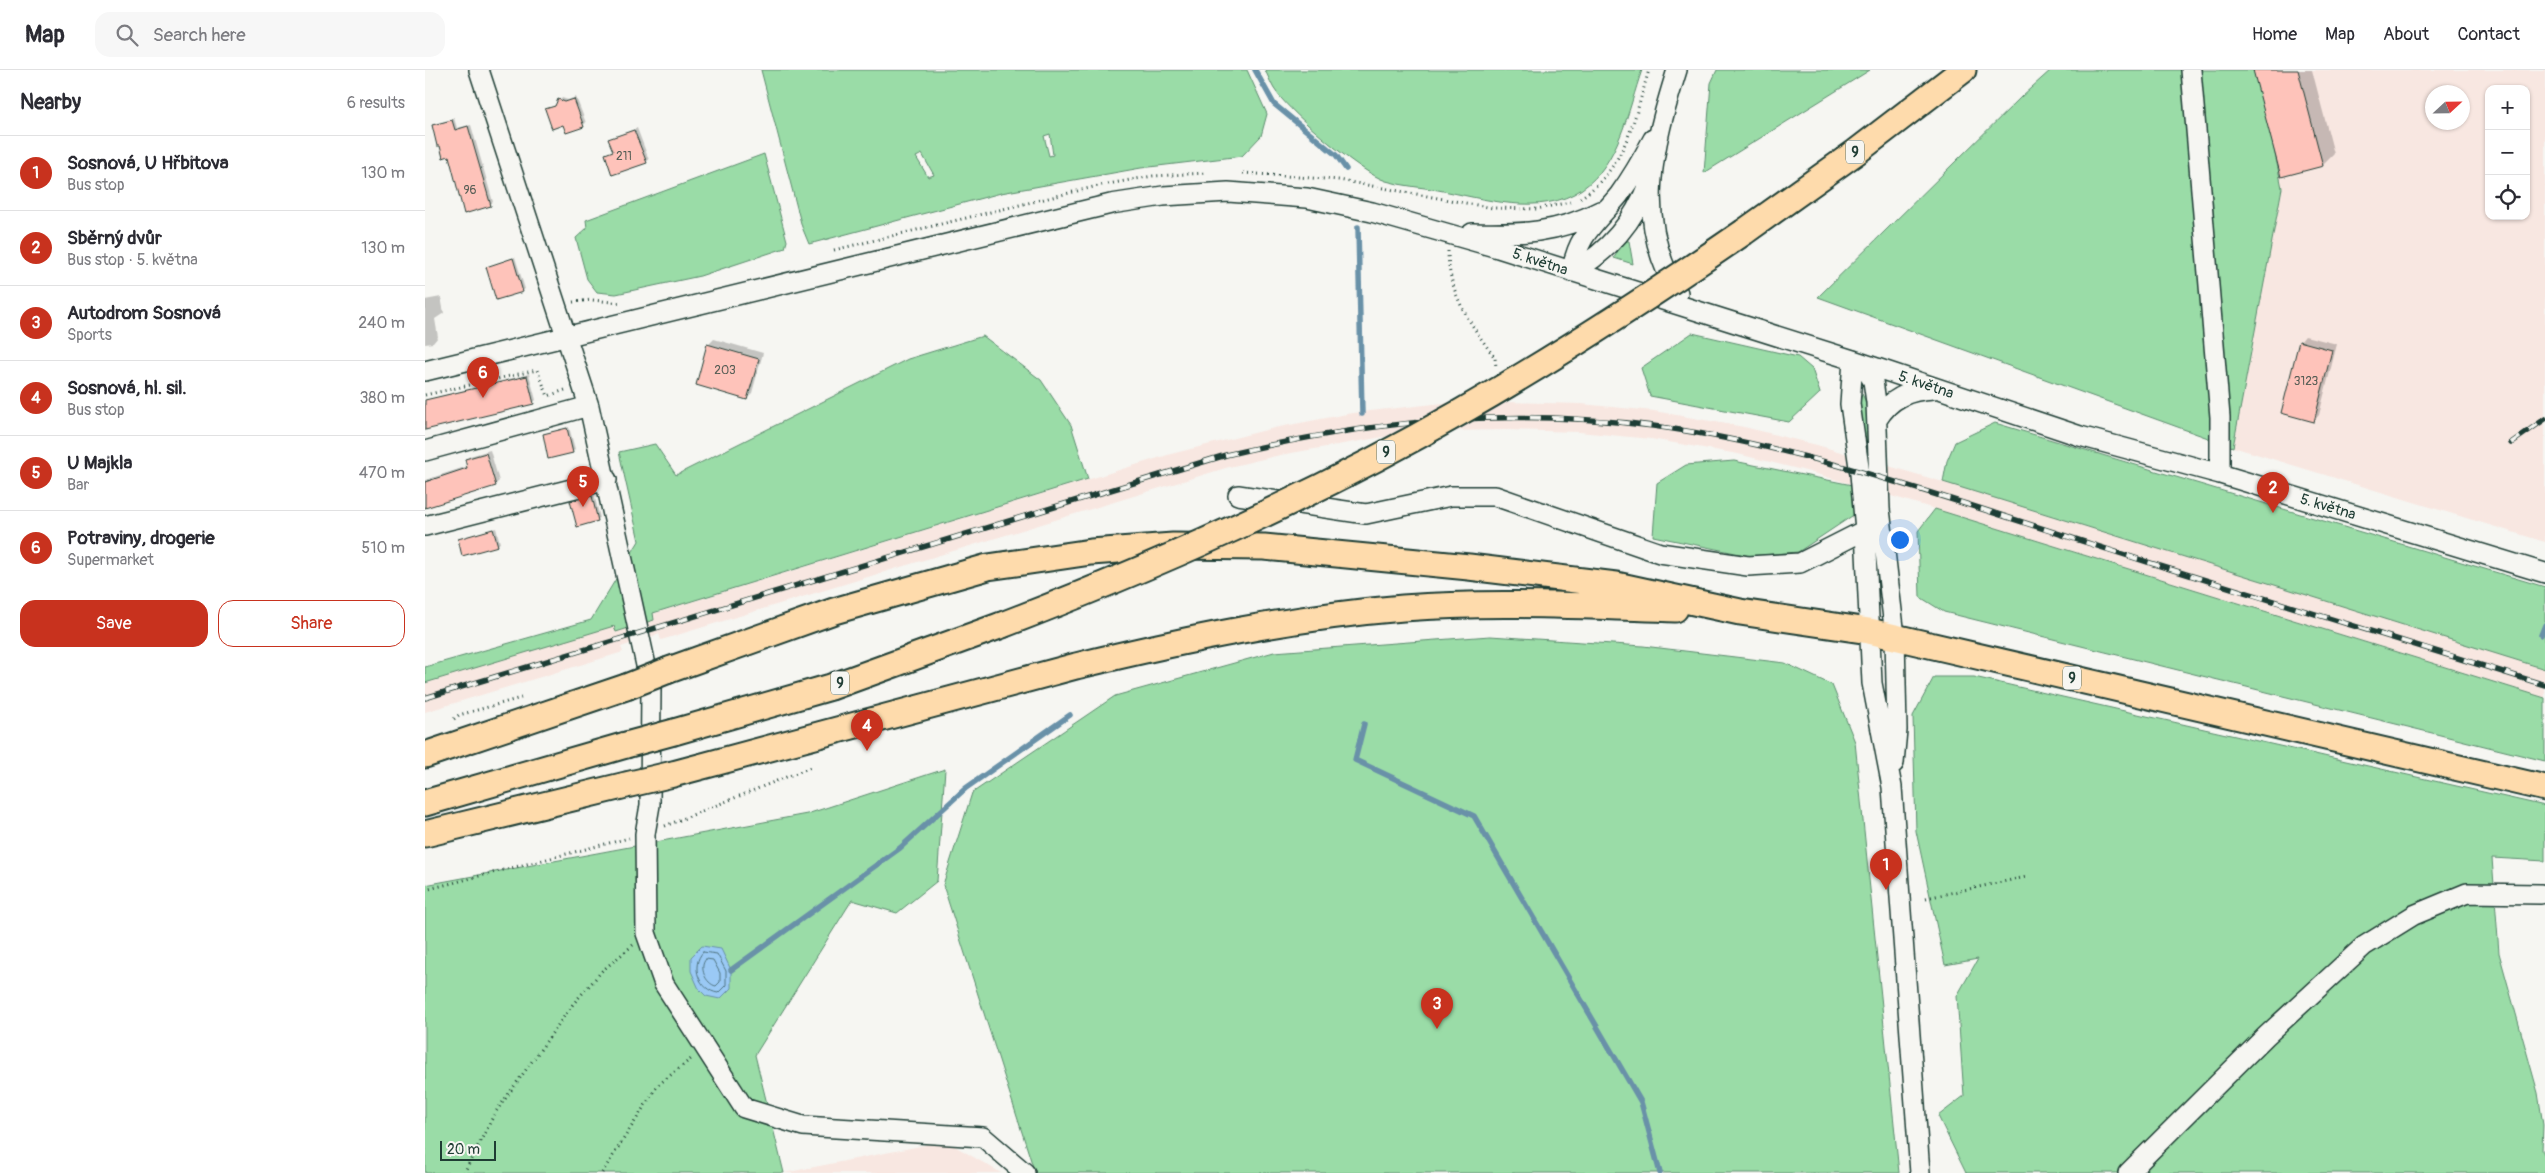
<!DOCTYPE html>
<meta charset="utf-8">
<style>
:root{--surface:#fff;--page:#f7f7f7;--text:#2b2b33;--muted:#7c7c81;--line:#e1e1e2;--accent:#c8321e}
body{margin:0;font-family:Pangolin,sans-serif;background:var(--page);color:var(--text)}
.controls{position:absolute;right:15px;top:15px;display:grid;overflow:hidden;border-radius:10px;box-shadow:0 1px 4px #0004}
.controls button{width:45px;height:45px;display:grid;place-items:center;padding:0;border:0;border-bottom:1px solid var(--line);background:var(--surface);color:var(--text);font:25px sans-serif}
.compass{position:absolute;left:2000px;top:15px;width:45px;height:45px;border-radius:50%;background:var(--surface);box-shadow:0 1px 4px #0004;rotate:68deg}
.scale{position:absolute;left:15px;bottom:12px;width:56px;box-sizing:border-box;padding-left:5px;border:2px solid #1f3d34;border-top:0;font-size:14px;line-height:18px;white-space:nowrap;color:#1f3d34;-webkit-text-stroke:4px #f6f6f2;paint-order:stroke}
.you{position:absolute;left:1474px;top:469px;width:18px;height:18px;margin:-12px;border:4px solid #fff;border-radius:50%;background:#1a73e8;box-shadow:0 0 0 8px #1a73e833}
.badge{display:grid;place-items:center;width:32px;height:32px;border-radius:50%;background:var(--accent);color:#fff;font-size:16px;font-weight:700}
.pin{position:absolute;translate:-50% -41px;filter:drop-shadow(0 1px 2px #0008)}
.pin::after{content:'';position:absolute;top:26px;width:18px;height:15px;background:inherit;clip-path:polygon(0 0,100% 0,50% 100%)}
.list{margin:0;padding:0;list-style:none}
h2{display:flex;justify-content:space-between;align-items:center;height:65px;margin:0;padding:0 20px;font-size:21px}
h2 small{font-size:16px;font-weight:400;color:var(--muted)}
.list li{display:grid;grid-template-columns:32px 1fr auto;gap:15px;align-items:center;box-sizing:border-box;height:75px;padding:0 20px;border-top:1px solid var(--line)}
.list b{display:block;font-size:19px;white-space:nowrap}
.list p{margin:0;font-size:16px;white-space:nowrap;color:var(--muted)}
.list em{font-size:16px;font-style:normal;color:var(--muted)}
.actions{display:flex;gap:10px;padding:15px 20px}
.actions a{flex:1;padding:11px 0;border:1px solid var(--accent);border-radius:15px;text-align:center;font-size:18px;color:var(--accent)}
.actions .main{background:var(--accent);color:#fff}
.icon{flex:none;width:28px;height:28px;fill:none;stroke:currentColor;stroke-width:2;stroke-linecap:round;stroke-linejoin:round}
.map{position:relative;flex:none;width:2120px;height:1103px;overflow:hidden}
header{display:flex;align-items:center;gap:30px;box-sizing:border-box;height:70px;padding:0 25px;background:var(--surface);border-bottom:1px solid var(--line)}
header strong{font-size:24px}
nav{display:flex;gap:28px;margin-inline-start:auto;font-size:18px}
.search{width:350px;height:45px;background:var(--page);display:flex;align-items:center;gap:12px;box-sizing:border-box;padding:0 18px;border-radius:15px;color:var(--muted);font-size:19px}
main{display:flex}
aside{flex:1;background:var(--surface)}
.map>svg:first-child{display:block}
.built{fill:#f8e7e1;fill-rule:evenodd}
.green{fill:#9adca7;stroke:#5c8c6e;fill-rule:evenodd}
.water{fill:#9ac9f5;stroke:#6991a8}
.shadow{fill:#0003}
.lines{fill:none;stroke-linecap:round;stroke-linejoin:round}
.shore{stroke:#507581;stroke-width:1}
.stream{stroke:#6991a8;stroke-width:5.5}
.building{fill:#fec3ba;stroke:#1f3d34}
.minor-casing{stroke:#1f3d34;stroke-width:22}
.major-casing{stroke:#1f3d34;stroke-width:29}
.path{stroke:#1f3d34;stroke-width:3;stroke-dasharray:1 4;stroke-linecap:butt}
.minor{stroke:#f6f6f2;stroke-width:19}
.major{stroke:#fedbac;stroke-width:25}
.rail-casing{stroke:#1f3d34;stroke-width:5.5}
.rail{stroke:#f6f6f2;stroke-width:4;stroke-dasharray:11;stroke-linecap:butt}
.major-bridge-casing{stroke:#1f3d34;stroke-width:29;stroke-linecap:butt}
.major-bridge{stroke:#fedbac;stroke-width:25}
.labels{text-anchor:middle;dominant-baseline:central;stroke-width:4;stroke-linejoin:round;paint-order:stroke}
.number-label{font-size:12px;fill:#575e56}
.shield{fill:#f6f6f2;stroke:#60746d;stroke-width:1}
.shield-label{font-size:14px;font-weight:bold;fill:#1f3d34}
.street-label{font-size:15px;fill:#1f3d34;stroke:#f6f6f2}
</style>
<header>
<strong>Map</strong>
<div class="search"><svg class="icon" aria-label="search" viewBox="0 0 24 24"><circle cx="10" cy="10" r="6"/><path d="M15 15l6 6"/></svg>Search here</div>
<nav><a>Home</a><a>Map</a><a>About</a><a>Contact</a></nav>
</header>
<main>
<aside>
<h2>Nearby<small>6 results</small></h2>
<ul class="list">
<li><span class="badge">1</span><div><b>Sosnová, U Hřbitova</b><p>Bus stop</p></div><em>130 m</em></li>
<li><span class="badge">2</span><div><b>Sběrný dvůr</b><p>Bus stop · 5. května</p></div><em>130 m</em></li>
<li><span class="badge">3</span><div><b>Autodrom Sosnová</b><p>Sports</p></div><em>240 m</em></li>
<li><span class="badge">4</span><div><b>Sosnová, hl. sil.</b><p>Bus stop</p></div><em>380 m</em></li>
<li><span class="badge">5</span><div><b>U Majkla</b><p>Bar</p></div><em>470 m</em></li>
<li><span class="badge">6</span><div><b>Potraviny, drogerie</b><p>Supermarket</p></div><em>510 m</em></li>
</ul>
<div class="actions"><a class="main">Save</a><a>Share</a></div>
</aside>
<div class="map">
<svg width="2120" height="1103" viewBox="0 0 2120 1103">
<rect width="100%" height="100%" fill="#f6f6f2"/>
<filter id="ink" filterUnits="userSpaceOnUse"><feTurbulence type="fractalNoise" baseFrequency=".02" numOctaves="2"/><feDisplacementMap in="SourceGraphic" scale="10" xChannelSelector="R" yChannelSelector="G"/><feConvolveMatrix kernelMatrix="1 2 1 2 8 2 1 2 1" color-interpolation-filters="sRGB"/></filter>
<g filter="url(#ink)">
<path class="built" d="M1833,0h287v472l-312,-95 49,-259zM2064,19h37v127h-37zM2008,22h30v30h-30z
M1082,332l74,2 73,7 90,16 73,18 126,37 602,187v29l-610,-189 -125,-37 -72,-18 -87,-15 -72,-7 -72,-2 -63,1 -61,6 -103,18 -51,12 -568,173 -2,-6 -38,13 2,5 -198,60v-29l189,-58 2,7 38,-12 -2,-6 519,-160 103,-26 78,-15 91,-10z
M521,1071l55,32h-217z"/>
<path class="green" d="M336,0h486l20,44 -6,22 -19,20 -101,12 -140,25 -192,51 -7,-17zM625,64l3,21 -4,1 -5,-20zM497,84l12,21 -6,2 -12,-20z
M840,0h377c-14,40 -23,94 -60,119 -41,29 -100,9 -144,1 -17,-3 -36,-4 -52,-9 -25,-8 -93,-66 -109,-88 -5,-6 -8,-15 -12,-23z
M1292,0h153l-166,103 7,-90z
M1626,0h207l24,118 -49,259 -415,-150 204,-201z
M339,84l23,87 -2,7 -85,28 -84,18 -19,-2 -10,-13 -11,-41 11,-10 -1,-8z
M1198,171h6l4,23 -19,-6z
M1267,263l106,24 14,12 8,24 -31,29 -139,-26 -9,-28z
M558,266l58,44 30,45 17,54 -435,134 1,7 -38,12 -2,-6 -189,57v-16l166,-47 48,-79 -20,-89 36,-8 21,31 232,-116z
M1437,324l7,14 2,48 -5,-1 -7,-49z
M1570,353l550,164v82l-602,-187 4,-21 8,-19z
M1309,391l123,25 -2,28 -57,38 -48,4 -97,-20 4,-53 29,-18z
M1510,439l610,189v63l-601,-149 -24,-15 -2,-66z
M1065,566l153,10 142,17 47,22 23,57 44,431h-864l-92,-288 29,-92 143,-97 159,-44z
M1509,607h40l571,129v55l-53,-3 7,95 39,140 5,32 -1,25 3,6v17h-579l-28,-57 26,-20 -7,-100 21,-37 -33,6 -29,-134 -3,-115z
M520,699l-8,112 -40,32 -45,-13 -97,155 29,118h-359v-288l382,-71z"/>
<path class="water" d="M277,876l19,3 10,21v18l-11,11 -14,-3 -7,-7 -8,-18v-14z"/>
<path class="shadow" d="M1830,0h57l22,84 -11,11 -41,10z
M151,27l10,26 -19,9 -4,-8 -16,-14 10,-6 5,-6 6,2z
M29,48l3,10 14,-3 22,77 -3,2 -40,-49 -16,-30z
M212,58l12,32 -36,14 -7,-20 8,-4 -4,-11z
M90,187l10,32 -3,2 -35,-24z
M16,227l3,16 -9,6 3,18 -5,6 -8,1v-44z
M1880,266l32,8 -18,71 -5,6 -14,-79z
M289,269l49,14 -11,40 -5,5 -39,-53z
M104,304l7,26 -3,3 -108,26v-29z
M144,357l6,22 -3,3 -28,-17z
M65,380l9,31 -4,4 -70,22v-27l43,-14 -2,-7 4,-3z
M169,424l6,24 -23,7 -6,-24z
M71,458l4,15 -3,2 -38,-6z"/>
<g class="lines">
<path class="shore" d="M278,882l14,2 9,17v14l-8,8c-19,-3 -28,-27 -15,-41z
M281,889l7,1 7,13v9l-4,4c-10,-2 -18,-19 -10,-27z"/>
<path class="stream" d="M830,0l19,34 62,51 10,14
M933,157l4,187
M2116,565l4,-10
M939,654l-9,36 119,56 167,286 19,71
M306,900l169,-122 66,-60 104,-73"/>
</g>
<path class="building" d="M1828,0h45l25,96 -42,11z
M133,29l7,3 9,-3 10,28 -18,6 -3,-8 -11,4 -7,-20 10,-3z
M27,50l3,10 13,-4 23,80 -27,8 -15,-58 -6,2 -3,-12h-3l-5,-21z
M209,60l13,33 -35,12 -7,-21 8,-3 -5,-12z
M88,188l10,34 -27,8 -10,-33z
M1874,271l33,9 -18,72 -33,-9z
M282,274l52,15 -12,41 -51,-15z
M102,306l7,28 -109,26v-30z
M142,358l6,25 -25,6 -5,-25z
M61,383l10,33 -71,22v-26l42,-14 -2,-9z
M167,426l6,25 -21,6 -7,-26z
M68,459l5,17 -36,10 -4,-17z"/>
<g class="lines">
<g class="minor-casing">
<path id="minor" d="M54,0l110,336 62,282 -1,117 -5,29 1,99 18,51 80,124 59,18 180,11 42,36
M1252,0c-24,77 -44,149 1,223
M1766,0l29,347v57
M1047,163c49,1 84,1 128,-22
M1147,202c4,-36 25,-50 47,-77 13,-18 24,-37 34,-56
M1147,202c36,-19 63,-52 77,-90
M1428,290l-3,44 10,70 5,56 7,153 20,104 28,386
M1437,293l11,18 3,21 4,107 15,127 2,94 -3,33
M0,301l686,-167 52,-8 65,-4 79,6 65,14 126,36 355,112 227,76 140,38 325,99
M1452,350c13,-22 32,-30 57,-31
M0,381l164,-45
M813,425l128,19 85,-18h44l165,57 88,13 52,-3 65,-33
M0,456l182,-46
M1703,1103l138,-137 98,-90 50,-31 53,-22 74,1"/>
</g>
<g class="major-casing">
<path id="major" d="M1319,162l112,-80 107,-82
M244,600l165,-59 154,-44 103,-15 82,-6 91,1 205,20 147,18 124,27 129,19 676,157
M249,662l157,-45 171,-62
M0,685l201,-68
M248,704l403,-108c107,-26 217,-49 327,-58 91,-7 181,-2 272,1
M0,733l201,-58
M0,764l201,-49"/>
</g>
<path class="path" d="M818,103l96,7 154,28 44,1 33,-7
M683,114l45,-8 53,-3
M1155,128c45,-28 55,-81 69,-128
M409,180l268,-65
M1023,181c0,43 23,74 47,107l1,9
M148,232l19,-2 30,3
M0,325l112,-25 11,26 17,-6
M29,649l5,-4 62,-17
M240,756l146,-59
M0,820l204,-52
M1501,828l100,-21
M39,1103l31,-60 78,-109 29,-33 31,-26
M177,1103l56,-88 33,-26"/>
<use href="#minor" class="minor"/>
<use href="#major" class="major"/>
<g class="rail-casing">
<path id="rail" d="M2086,373l34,-24
M0,628l801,-243c143,-34 279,-48 427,-29 149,20 298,74 441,119 150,48 301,93 451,140"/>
</g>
<use href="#rail" class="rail"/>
<g class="major-bridge-casing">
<path id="major-bridge" d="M577,555c157,-60 311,-128 457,-212 98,-56 192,-117 285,-181
M201,617l43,-17
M201,675l48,-13
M201,715l47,-11"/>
</g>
<use href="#major-bridge" class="major-bridge"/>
</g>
</g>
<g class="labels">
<g class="number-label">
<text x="199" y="86">211</text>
<text x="45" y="120">96</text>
<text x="300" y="300">203</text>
<text x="1881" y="311">3123</text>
</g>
<g class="shield">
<rect x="1421" y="70.5" width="18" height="23" rx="4"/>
<rect x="952" y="370.5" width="18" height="23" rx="4"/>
<rect x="1638" y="596.5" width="18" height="23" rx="4"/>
<rect x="406" y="601.5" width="18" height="23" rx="4"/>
</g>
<g class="shield-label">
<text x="1430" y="82">9</text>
<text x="961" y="382">9</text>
<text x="1647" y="608">9</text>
<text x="415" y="613">9</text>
</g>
<g class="street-label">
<text transform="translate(1115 192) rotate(18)">5. května</text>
<text transform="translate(1501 315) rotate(19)">5. května</text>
<text transform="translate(1903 437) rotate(17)">5. května</text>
</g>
</g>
</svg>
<div class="controls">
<button>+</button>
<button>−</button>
<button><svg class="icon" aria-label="locate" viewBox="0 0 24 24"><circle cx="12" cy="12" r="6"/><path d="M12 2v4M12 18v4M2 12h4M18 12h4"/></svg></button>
</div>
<svg class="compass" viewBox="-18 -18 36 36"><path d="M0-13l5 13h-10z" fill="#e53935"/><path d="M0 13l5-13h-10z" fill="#7c7c81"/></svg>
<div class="scale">20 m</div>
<div class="you"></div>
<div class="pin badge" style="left:1461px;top:820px">1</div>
<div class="pin badge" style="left:1848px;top:443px">2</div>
<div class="pin badge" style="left:1012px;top:959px">3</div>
<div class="pin badge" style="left:442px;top:681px">4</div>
<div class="pin badge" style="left:158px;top:437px">5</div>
<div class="pin badge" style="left:58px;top:328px">6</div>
</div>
</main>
